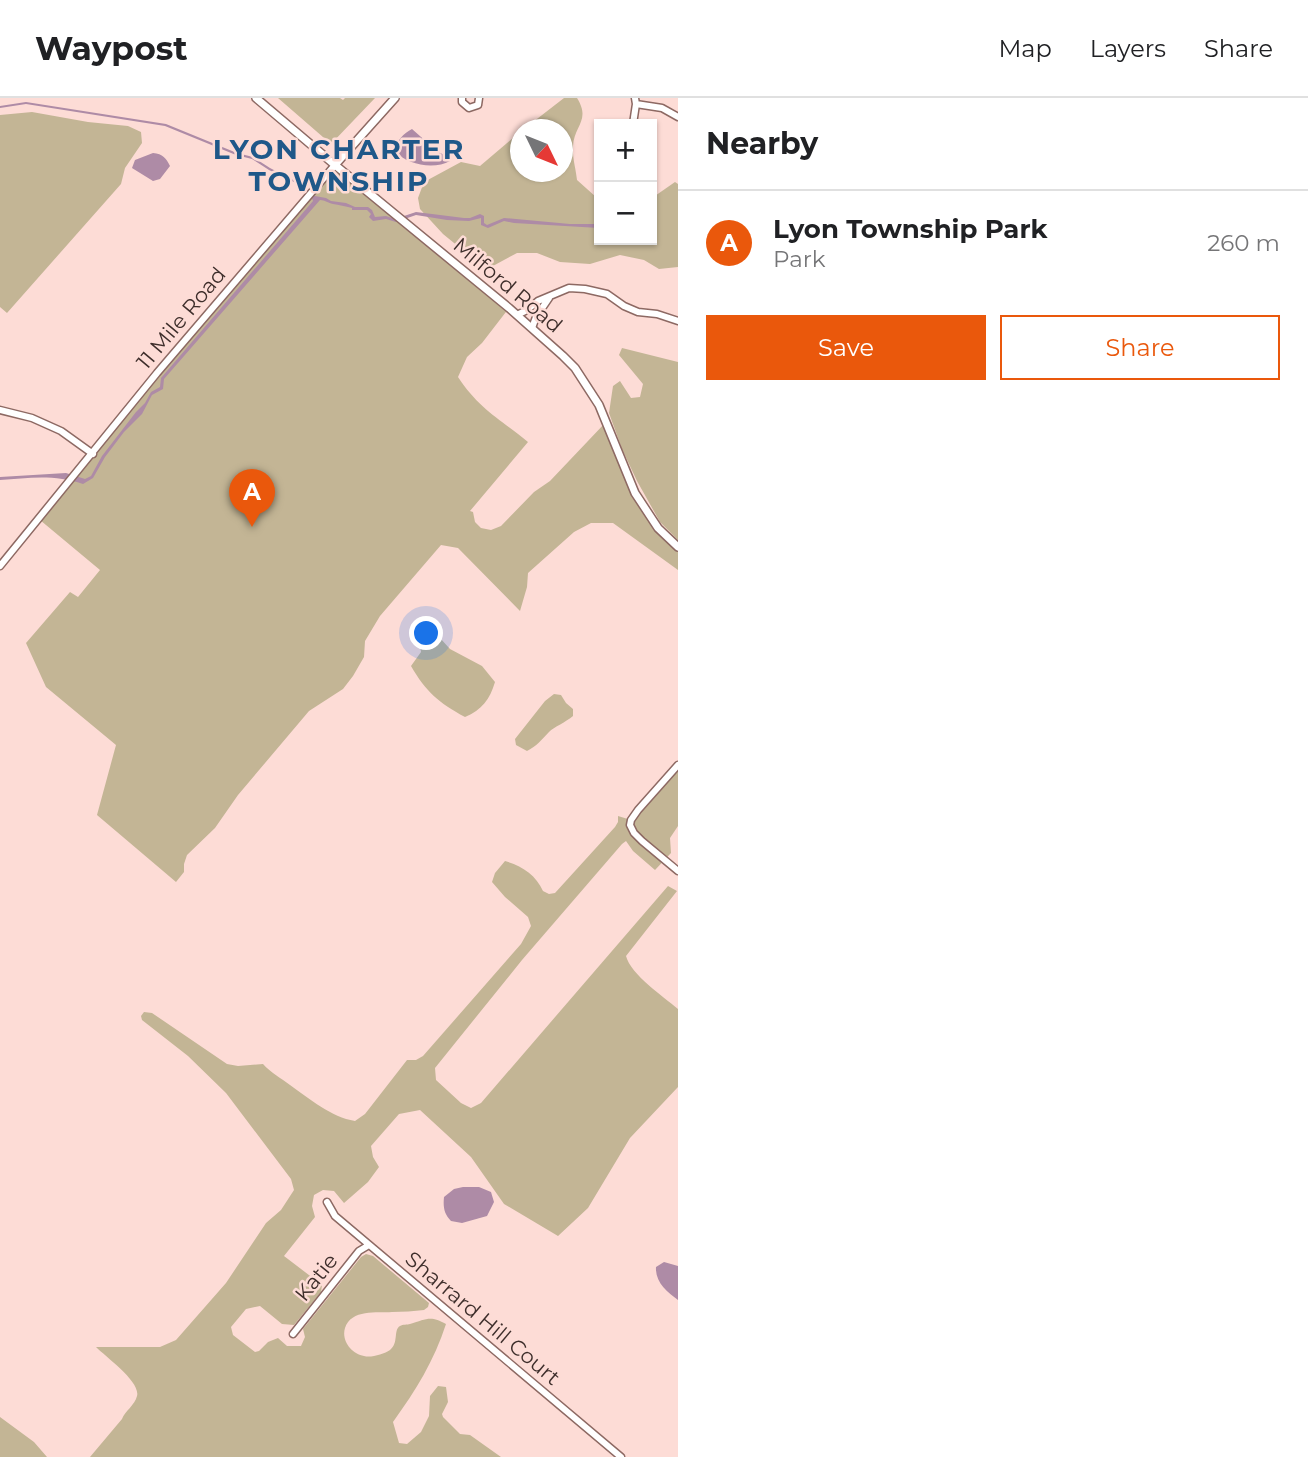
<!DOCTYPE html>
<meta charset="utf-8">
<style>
:root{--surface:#fff;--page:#f6f6f6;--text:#202124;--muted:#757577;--line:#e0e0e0;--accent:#ea580c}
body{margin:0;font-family:Montserrat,sans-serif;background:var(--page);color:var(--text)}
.controls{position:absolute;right:21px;top:21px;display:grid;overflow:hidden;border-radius:0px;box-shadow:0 2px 5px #0004}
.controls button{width:63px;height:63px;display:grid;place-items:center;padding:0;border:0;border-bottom:2px solid var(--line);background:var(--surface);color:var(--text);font:35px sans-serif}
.compass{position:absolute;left:510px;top:21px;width:63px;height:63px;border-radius:50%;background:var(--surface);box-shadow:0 2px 5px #0004;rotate:133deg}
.you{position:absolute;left:427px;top:536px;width:24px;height:24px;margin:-18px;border:5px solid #fff;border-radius:50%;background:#1a73e8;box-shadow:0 0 0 10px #1a73e833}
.badge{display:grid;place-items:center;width:46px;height:46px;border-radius:50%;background:var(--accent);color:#fff;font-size:23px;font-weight:700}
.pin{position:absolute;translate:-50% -58px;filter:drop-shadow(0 2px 4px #0008)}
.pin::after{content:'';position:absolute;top:37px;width:24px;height:21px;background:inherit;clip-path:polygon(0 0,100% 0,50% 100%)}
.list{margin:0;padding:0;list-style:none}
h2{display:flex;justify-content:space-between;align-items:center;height:91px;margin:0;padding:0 28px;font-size:30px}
h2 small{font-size:23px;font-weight:400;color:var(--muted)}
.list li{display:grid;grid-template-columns:46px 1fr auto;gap:21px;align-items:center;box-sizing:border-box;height:105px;padding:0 28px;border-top:2px solid var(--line)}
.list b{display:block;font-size:26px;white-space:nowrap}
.list p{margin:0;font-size:23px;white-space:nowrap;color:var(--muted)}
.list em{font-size:23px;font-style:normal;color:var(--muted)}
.actions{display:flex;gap:14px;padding:21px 28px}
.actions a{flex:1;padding:16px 0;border:2px solid var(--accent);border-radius:0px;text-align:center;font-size:24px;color:var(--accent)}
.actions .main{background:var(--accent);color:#fff}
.map{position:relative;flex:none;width:678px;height:1359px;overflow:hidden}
header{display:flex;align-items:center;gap:42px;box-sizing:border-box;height:98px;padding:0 35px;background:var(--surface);border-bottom:2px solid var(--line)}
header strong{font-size:33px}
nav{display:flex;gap:38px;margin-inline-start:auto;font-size:24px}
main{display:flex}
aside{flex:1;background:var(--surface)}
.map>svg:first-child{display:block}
.green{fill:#c3b595}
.water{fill:#ae8ba6}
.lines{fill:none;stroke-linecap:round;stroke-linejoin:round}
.minor-casing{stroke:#8d6963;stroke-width:9}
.tertiary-casing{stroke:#8d6963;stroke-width:10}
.minor{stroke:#fff;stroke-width:6}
.tertiary{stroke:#fff;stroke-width:7}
.labels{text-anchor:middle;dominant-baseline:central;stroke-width:5;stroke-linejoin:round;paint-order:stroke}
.street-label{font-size:21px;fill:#3e2e2b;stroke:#fddcd6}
.district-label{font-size:28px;font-weight:bold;letter-spacing:2px;fill:#1f5889;stroke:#fddcd6}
</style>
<header>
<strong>Waypost</strong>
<nav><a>Map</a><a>Layers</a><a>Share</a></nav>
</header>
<main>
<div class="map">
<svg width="678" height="1359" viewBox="0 0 678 1359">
<rect width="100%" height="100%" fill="#fddcd6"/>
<path class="green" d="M278,0h62l3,2 2,-2h30l-44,46z
M564,0h13c14,22 -3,28 -4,48 -1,11 3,23 4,34l19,17h3v43h53v-42l23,-16 3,2v83l-19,2 -15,-9 -24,-5 -30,9 -30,-2 -23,-9h-20l-26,14 -10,-2 -38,-31 -23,-25 -2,-11 6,-16 37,-20 19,4 40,-34v40h42v-42l-38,-1z
M32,14l56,10 40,4 13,6 1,11 -17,25 -4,16 -114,129 -7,-6v-192z
M335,67l174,143 -27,35 -15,14 -9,20c21,32 42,42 70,65l-58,69 3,1 2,10 6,6 10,2 10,-4 33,-34 16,-11 56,-59 29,71 23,35 20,18v24l-65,-47h-22l-17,9 -46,41 -1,14 -7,24 -62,-63 -17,-3 -61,71 -15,25 -1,16 -11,19 -10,13 -34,22 -71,84 -23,33 -28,27 -3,9v8l-8,10 -79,-67 19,-70 -70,-58 -20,-44 44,-51 8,5 22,-27 -60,-50 152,-188z
M622,250l56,14v178l-18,-18 -23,-41 -15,-32 -13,-36 4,-27 7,-5 11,17 9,-1 3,-13 -24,-29z
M425,534l15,6 10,11 32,17 13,16c-5,17 -13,28 -30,35 -26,-14 -39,-25 -54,-51l10,-14 -2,-15z
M554,596l7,1 5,8 7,6v7c-7,6 -19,11 -24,16 -8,8 -12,14 -22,19l-11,-6 -1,-6 30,-38z
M678,667v61l-8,12 1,15 -16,17 -22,-19 -7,-10 -4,3 -100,116 -87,108 1,12 25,23 10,5 10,-5 187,-217 9,5 -51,65c5,19 37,40 52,53v78l-48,51 -42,70 -30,28 -54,-32 -33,-47 -51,-47 -21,4 -28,32 2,11 6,10 -11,15 -24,21 -10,-12 -11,-1 -9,5 -2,11 3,11 -31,39 38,29 -1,7 -27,33 -12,-1 -22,-18 -14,3 -15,18 2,8 22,17 4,-1 9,-9 10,-4 9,8h14l4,-9 -2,-8 58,-72 5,-3 7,2 56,47 -1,4 -4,3c-10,1 -21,2 -32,2 -15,1 -41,-3 -47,16 -4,13 7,26 19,28 7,2 20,-2 26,-6 9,-7 3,-20 10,-24 3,-2 7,-1 10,-2 16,-5 21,-9 36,0 -12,37 -30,66 -53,98l6,21 8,1 14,-12 8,-16 1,-20 8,-10 8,1 2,15 -6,12 1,3 17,17 10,1 31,22h-411l32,-38c3,-8 13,-14 15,-23 4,-14 -31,-39 -41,-49h64l16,-7 50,-57 40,-60 15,-13 13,-20 -3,-11 -65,-86 -38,-37 -46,-36 -1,-4 3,-4 8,1 75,51 11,2 25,-2c8,9 18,14 27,21 20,14 41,32 65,36l10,-7 42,-54h9l7,-4 98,-112 10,-18 -3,-9 -23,-20 -13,-15 3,-9 10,-12c17,5 31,14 38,30l6,3 6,-1 60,-66 3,-5v-6l13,4z
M0,1319l34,25 13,15h-47z"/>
<path class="water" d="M26,4l140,22 71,29 16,4 17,11 29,15 16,13 11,2 5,3 15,2 9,4h13l4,3 3,7 11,-1 9,3 21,-7 48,6h6l10,-4 4,2v7l3,2 17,-7 66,6h29v4l-85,-5 -10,-2 -16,7 -7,-3v-7l-12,3 -22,-1 -31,-5 -20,7 -10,-3 -13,2 -4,-4 2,-3 -4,-4h-15v-2c-7,-2 -13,-3 -19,-4 -5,-1 -8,-4 -13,-4l-156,179 -1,10 -11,6 -10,19 -18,18 -19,25 -12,21 -10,6c-28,-10 -55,-6 -83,-4v-3l66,-4 19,6 6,-3 11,-20 34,-44 9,-9 6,-11 9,-5 1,-9 152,-177 -1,-3 -14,-14 -29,-14 -17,-11 -16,-4 -71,-29 -139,-22 -26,4v-2z
M412,31l26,23 11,5 1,4c-16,9 -43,4 -55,-10 1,-10 9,-18 17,-22z
M153,55c10,1 13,5 17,13l-10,13 -7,2 -21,-13 3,-8z
M463,1089h16l12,5 3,10 -7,14 -25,7 -11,-2c-7,-7 -8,-14 -7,-24l10,-8z
M664,1164l14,4v34c-11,-8 -23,-18 -22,-33z"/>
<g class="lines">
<g class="minor-casing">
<path id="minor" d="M462,0v4l7,6 9,-3 1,-7
M636,6l26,4 16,9
M633,26l3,-20 -1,-6
M517,217l10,-5 11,-9 31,-13 16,1 22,5 17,12 14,6 19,2 21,7
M532,230l4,-11 13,-19
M0,312l32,8 29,13 32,23
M0,468l157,-193 178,-208
M678,667l-40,45 -7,10 -1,5 4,8 8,8 36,30
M327,1104l8,14 286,241
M293,1236l66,-83 10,-6"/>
</g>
<g class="tertiary-casing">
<path id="tertiary" d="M256,0l79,67 174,143 54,48 12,12 24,37 36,88 23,35 20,19
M335,67l60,-67"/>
</g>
<use href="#minor" class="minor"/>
<use href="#tertiary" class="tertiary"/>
</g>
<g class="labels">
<g class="street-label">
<text transform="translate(508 187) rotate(40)">Milford Road</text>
<text transform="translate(181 220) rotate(-50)">11 Mile Road</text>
<text transform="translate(316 1179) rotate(-51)">Katie</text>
<text transform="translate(483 1220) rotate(40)">Sharrard Hill Court</text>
</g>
<g class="district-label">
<text x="339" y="51">LYON CHARTER<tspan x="339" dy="32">TOWNSHIP</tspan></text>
</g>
</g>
</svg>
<div class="controls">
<button>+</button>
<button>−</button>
</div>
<svg class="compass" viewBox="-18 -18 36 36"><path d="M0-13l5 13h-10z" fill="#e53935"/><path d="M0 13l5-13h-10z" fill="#757577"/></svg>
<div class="you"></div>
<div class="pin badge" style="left:252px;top:429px">A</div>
</div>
<aside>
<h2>Nearby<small></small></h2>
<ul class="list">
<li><span class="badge">A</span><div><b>Lyon Township Park</b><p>Park</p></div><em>260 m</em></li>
</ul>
<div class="actions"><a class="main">Save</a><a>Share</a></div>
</aside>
</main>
